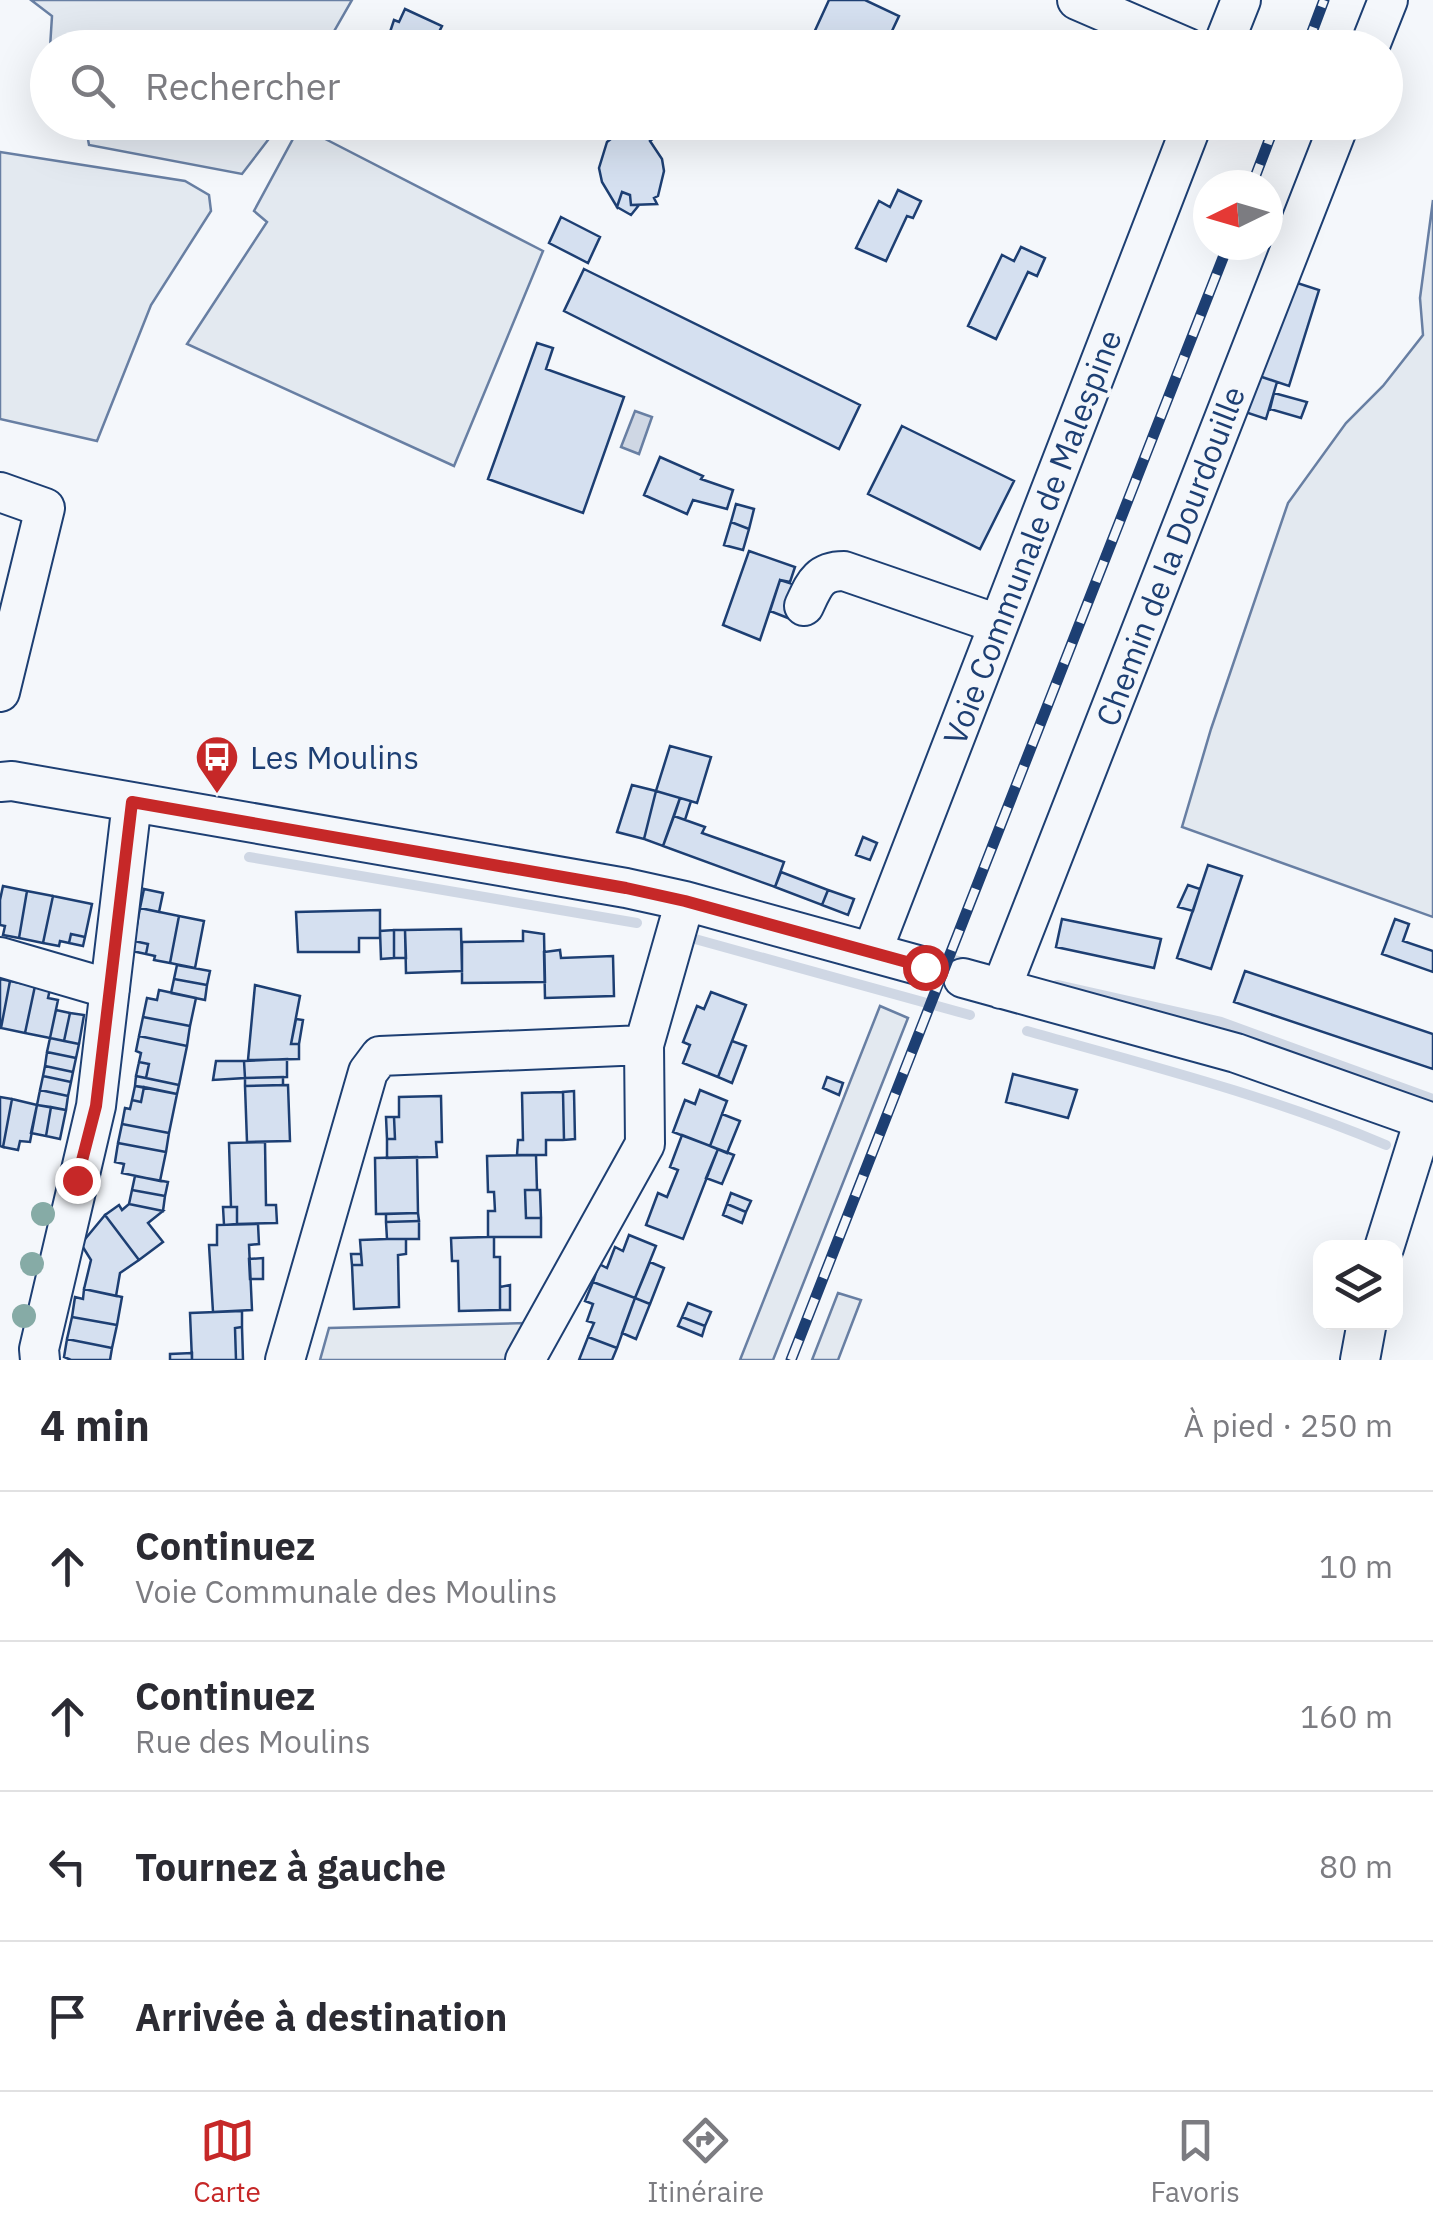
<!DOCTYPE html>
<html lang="fr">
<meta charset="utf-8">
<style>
:root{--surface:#fff;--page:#f2f2f3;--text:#2b2b33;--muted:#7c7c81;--line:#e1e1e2;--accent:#c62828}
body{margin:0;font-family:"IBM Plex Sans",sans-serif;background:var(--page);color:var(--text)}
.controls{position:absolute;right:30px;bottom:30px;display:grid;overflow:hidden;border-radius:20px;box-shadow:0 10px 40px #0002}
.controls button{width:90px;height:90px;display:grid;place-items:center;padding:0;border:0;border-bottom:2px solid var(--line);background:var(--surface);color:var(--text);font:50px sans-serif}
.compass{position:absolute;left:1193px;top:170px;width:90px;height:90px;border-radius:50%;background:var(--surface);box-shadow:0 10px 40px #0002;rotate:265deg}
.stop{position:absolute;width:30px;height:30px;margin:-22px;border:8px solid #c62828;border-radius:50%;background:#fff}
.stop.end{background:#c62828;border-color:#fff;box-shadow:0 2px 10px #0008}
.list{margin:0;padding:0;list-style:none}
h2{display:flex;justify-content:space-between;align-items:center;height:130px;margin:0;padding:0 40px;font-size:42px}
h2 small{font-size:32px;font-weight:400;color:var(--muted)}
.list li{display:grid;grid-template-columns:65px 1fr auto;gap:30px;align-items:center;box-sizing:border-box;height:150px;padding:0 40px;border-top:2px solid var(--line)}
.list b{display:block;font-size:38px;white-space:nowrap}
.list p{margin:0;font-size:32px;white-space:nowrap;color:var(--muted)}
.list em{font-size:32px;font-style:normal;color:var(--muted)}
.icon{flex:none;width:55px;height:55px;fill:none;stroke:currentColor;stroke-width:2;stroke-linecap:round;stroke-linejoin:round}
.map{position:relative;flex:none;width:1433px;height:1360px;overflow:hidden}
.search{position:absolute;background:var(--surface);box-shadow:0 10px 40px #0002;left:30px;right:30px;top:30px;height:110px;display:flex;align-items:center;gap:25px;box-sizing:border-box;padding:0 35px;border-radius:55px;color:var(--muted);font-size:38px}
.sheet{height:730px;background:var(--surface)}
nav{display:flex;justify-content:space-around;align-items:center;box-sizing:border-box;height:140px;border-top:2px solid var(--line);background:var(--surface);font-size:28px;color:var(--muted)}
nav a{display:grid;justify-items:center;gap:5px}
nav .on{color:var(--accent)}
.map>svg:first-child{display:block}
.green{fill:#e3e9f0;stroke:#687fa3;stroke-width:2.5}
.water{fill:#cfd7e4;stroke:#687fa3;stroke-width:2.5}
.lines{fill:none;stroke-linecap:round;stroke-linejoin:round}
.stream{stroke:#cfd7e4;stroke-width:10}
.building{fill:#d5e0f0;stroke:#1d3f73;stroke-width:2.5}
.minor-casing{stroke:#1d3f73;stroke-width:42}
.minor{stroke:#f4f7fb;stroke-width:38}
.rail-casing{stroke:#1d3f73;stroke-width:11}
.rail{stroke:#f4f7fb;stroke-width:8;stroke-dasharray:22;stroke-linecap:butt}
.tree{fill:#86aba6}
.route{stroke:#c62828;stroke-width:12}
.labels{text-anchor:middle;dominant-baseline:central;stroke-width:8;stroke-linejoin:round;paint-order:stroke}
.street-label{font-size:32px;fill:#1d3f73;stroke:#f4f7fb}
.poi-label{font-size:32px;fill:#1d3f73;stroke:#f4f7fb;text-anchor:start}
</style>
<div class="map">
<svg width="1433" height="1360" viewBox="0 0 1433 1360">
<rect width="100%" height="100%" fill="#f4f7fb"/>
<path class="green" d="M31,0h321l-27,47 -275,1 2,-32z
M85,123v-1l196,1 -39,51 -153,-29z
M300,126l243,125 -89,215 -267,-122 80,-122 -13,-11z
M0,152l185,29 24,14 2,16 -60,94 -54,136 -97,-22z
M1433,200v717l-251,-90 29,-98 77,-226 58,-80 37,-37 40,-51 -3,-37z
M880,1006l28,12 -135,342h-33z
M838,1293l23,7 -23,60h-26z
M526,1323l-19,37h-187l9,-32z"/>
<path class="water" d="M635,411l17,6 -13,37 -18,-7z"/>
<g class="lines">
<path class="stream" d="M249,857l388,66
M695,939l275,76
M930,954l37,9
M1057,985l164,37 212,77
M1027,1031c121,34 243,65 359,114"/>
</g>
<path class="building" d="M829,0h36l34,16 -15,32h-77z
M405,9l37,17 -5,10 19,9 -1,3h-31l-34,-16 4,-12 5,2z
M302,122h18l-7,11 -13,-7z
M630,124l24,14 -4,3 12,18 2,12 -6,25 -4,2 3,6 -26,1 -1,-10 -8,-3 -5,15 -15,-25 -3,-14 8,-26z
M898,190l23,11 -8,17 -6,-2 -21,45 -30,-13 23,-47 11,6z
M622,192l8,3 1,10h8l-8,10 -14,-8z
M561,217l39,20 -12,26 -39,-20z
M1021,247l24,11 -8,18 -9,-4 -32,67 -28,-13 34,-71 12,6z
M584,269l276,136 -21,44 -275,-138z
M1291,281l28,9 -30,96 -42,-14z
M537,343l16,5 -7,21 78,28 -41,116 -95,-34z
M1247,372l30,10 -11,37 -30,-10z
M1274,393l33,9 -6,16 -31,-9z
M902,426l112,55 -34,68 -112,-55z
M660,457l43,19 -2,3 32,11 -6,19 -34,-9 -6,14 -43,-19z
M736,504l18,5 -5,20 -18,-7z
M731,522l18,7 -6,21 -19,-5z
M749,551l46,16 -5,15 -10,-2 -20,60 -37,-15z
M780,580l19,6 -11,32 -18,-7z
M670,746l41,11 -14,46 -41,-12z
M632,785l24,6 -12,48 -27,-7z
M656,791l24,7 -17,48 -19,-7z
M680,798l11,3 -6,19 -11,-4z
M674,816l31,11 -3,6 82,29 -9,25 -112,-41z
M863,837l14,6 -7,17 -14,-5z
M1208,865l34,11 -31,93 -34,-11z
M781,872l47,18 -6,15 -47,-18z
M1188,885l12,4 -7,22 -15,-4z
M3,886l24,5 -8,47 -16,-3 2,-9 -5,-1v-25z
M144,889l19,4 -4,19 -19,-4z
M828,890l26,9 -6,16 -26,-10z
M27,891l26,5 -10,47 -24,-5z
M53,896l39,8 -7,33 -14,-3 -2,9 -9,-2 -1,5 -16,-3z
M140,908l39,8 -9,47 -16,-3 1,-4 -9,-2 2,-10 -14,-3z
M380,910v28h-21v14h-61l-2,-40z
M179,916l25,5 -9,47 -25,-5z
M1062,919l99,20 -7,29 -98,-21z
M1395,919l14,5 -6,17 30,10v21l-51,-18z
M461,929l1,42 -56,2 -1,-43z
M394,930v28l-13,1 -1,-28z
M394,930h11l1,28h-12z
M523,931l21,3 1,48 -83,1v-41l61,-1z
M71,934l14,3 -2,9 -14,-3z
M134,941l14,3 -2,10 -14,-3z
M560,950l1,8 52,-2 1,40 -69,2 -1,-46z
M177,965l33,6 -3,14 -33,-6z
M1245,971l188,63v35l-199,-67z
M0,979l10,2 -9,47h-1z
M174,979l33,6 -2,15 -34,-7z
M10,981l25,5 -10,47 -24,-5z
M255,985l45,11 -9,48h8v15l-51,1z
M35,986l15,3 -2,9 10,2 -8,38 -25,-5z
M159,990l37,8 -6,28 -47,-9 4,-19 10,2z
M711,992l35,13 -28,72 -35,-14 7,-18 -7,-3 14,-36 7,3z
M56,1010l14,3 -6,28 -14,-3z
M70,1013l14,2 -5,29 -15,-3z
M143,1017l47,9 -3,20 -48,-10z
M296,1019l7,1 -4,24h-8z
M139,1036l48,10 -8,39 -33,-7 3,-14 -10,-2 2,-9 -5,-2z
M50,1038l29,6 -3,14 -29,-6z
M732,1041l14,5 -14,37 -14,-6z
M47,1052l29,6 -3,14 -28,-6z
M287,1059v18l-42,1 -1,-17z
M216,1061h28l1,17 -32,2z
M139,1062l10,2 -3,14 -10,-2z
M45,1066l28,6 -2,10 -28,-6z
M1013,1074l64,16 -9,28 -62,-16z
M43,1076l28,6 -3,14 -28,-6z
M136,1076l43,9 -2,9 -42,-8z
M283,1077v8l-38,1v-8z
M827,1077l16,6 -4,12 -16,-7z
M288,1085l2,56 -43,1 -2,-56z
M135,1086l9,1 -3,15 -9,-2z
M144,1087l33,7 -8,39 -47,-9 3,-16 5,1 2,-9 9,2z
M40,1090l28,6 -2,14 -29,-5z
M700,1090l27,11 -17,45 -37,-14 12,-32 10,4z
M574,1091l1,48 -11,1 -1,-48z
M563,1092l1,48h-18v15h-29l1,-15h5l-1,-47z
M441,1096l1,46h-6l1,15 -50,1v-19h8l-1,-22h5v-20z
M0,1097l12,2 -9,48 -3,-1z
M12,1099l25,6 -7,37 -10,-1 -2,9 -15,-3z
M37,1105l14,2 -5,29 -15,-3z
M51,1107l15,3 -6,29 -14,-3z
M722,1114l18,7 -13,32 -17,-7z
M386,1117h8l1,22h-8z
M122,1124l47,9 -3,19 -48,-9z
M682,1135l36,14 -35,90 -37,-14 12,-32 9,4 11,-27 -8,-3z
M265,1142l1,63h10l1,18 -40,1v-17h-6l-2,-64z
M118,1143l48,9 -6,29 -38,-8 2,-9 -9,-2z
M718,1149l16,6 -12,29 -16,-6z
M536,1155l1,35h-12l1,28h15v19h-53v-26h7l-1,-19h-6l-1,-36z
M417,1157l1,56 -42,1 -1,-56z
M135,1176l33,6 -3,14 -33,-6z
M132,1190l33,6 -2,15 -34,-7z
M525,1190h15l1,28h-15z
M731,1193l20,8 -5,11 -19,-8z
M129,1204l34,7 -15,12 15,19 -24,18 -34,-45 14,-10 3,5z
M727,1204l19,8 -4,11 -19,-8z
M223,1207h14v17l-13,1z
M418,1213l1,8 -33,1v-8z
M105,1215l34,45 -19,13 -4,23 -32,-7 7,-29 -10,-16z
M419,1221v18h-32l-1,-17z
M258,1224l1,20 -10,1 3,65 -39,2 -4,-67h8v-20z
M629,1235l27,11 -21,52 -42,-16 6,-18 8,4 8,-21 8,4z
M488,1237h6v20h6v53l-41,1 -1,-50h-6l-1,-23z
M387,1239h19v15l-8,1 1,52 -45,2 -2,-44h10l-2,-25z
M351,1254h10l1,11h-10z
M263,1258v21h-13l-1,-20z
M650,1262l14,6 -14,36 -15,-6z
M593,1282l42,16 -18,50 -29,-11 6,-14 -7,-2 6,-17 -8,-3z
M510,1285v25h-10v-23z
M84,1289l38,8 -5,28 -45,-8 3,-20 8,2z
M635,1298l15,6 -14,35 -14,-6z
M688,1303l23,9 -6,14 -23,-9z
M242,1311v16l-7,1 1,32h-44l-2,-47z
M72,1317l45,8 -5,23 -45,-9z
M682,1317l23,9 -3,10 -24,-10z
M242,1327l1,33h-7l-1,-32z
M588,1337l29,11 -5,12h-33z
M67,1339l45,9 -2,12h-39l-7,-3z
M192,1353v7h-22v-6z"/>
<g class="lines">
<g class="minor-casing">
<path id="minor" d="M1077,0l111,48
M1222,48l19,-48
M1369,48l19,-48
M0,492l45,16 -45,184
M804,606c10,-21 14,-35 40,-35l154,53
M0,782l12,-1 614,107 59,13 240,66
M872,952l321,-830
M0,957l110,32
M963,978l273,75 197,70
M1001,989l339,-867
M1384,1248l40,-128
M40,1360l-1,-11 57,-243 36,-304
M285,1360l83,-288 12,-16 264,-11
M525,1360l120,-216 -1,-99 41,-144
M1360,1360l7,-38"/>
</g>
<use href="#minor" class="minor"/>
<g class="rail-casing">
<path id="rail" d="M1306,48l18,-48
M1252,185l24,-63
M791,1360l437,-1115"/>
</g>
<use href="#rail" class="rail"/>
</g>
<g class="tree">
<circle cx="43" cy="1214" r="12"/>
<circle cx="32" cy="1264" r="12"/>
<circle cx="24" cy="1316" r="12"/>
</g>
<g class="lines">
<path class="route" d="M77,1180l19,-74 36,-304 494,86 59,13 240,66"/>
</g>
<defs>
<g id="bus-pin" transform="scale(2.25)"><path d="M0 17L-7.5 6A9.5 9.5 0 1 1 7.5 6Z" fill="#c62828" stroke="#f4f7fb"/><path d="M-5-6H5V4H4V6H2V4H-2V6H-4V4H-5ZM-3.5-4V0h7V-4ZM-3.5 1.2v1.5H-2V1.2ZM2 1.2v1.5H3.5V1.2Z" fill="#fff"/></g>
</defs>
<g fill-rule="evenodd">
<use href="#bus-pin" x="217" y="757"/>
</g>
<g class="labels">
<g class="street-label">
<text transform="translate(1032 537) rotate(-69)">Voie Communale de Malespine</text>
<text transform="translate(1170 556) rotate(-69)">Chemin de la Dourdouille</text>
</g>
<g class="poi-label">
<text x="250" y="757">Les Moulins</text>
</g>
</g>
</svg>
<div class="controls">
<button><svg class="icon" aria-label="layers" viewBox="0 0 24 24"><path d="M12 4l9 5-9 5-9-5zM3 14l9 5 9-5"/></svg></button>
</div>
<svg class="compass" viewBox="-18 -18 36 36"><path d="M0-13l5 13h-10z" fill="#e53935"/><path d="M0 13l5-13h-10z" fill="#7c7c81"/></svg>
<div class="stop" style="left:925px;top:967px"></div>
<div class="stop end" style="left:77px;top:1180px"></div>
<div class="search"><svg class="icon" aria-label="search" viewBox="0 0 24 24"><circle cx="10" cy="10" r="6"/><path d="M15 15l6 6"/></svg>Rechercher</div>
</div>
<section class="sheet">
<h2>4 min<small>À pied · 250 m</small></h2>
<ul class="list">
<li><svg class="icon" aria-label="ahead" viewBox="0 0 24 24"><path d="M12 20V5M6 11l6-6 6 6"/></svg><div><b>Continuez</b><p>Voie Communale des Moulins</p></div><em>10 m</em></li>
<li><svg class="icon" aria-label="ahead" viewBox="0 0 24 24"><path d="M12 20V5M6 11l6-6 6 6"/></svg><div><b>Continuez</b><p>Rue des Moulins</p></div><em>160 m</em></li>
<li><svg class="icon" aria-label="left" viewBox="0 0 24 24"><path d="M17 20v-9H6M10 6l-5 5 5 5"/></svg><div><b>Tournez à gauche</b></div><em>80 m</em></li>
<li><svg class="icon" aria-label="arrive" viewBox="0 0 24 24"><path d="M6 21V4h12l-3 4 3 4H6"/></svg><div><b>Arrivée à destination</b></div></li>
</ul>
</section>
<nav>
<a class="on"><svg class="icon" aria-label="map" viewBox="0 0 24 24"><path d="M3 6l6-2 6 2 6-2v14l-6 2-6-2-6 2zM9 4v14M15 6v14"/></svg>Carte</a>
<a><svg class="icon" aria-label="directions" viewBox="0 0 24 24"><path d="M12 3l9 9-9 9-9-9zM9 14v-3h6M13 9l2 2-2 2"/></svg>Itinéraire</a>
<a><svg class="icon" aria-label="saved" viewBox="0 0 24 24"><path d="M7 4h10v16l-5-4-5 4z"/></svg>Favoris</a>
</nav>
